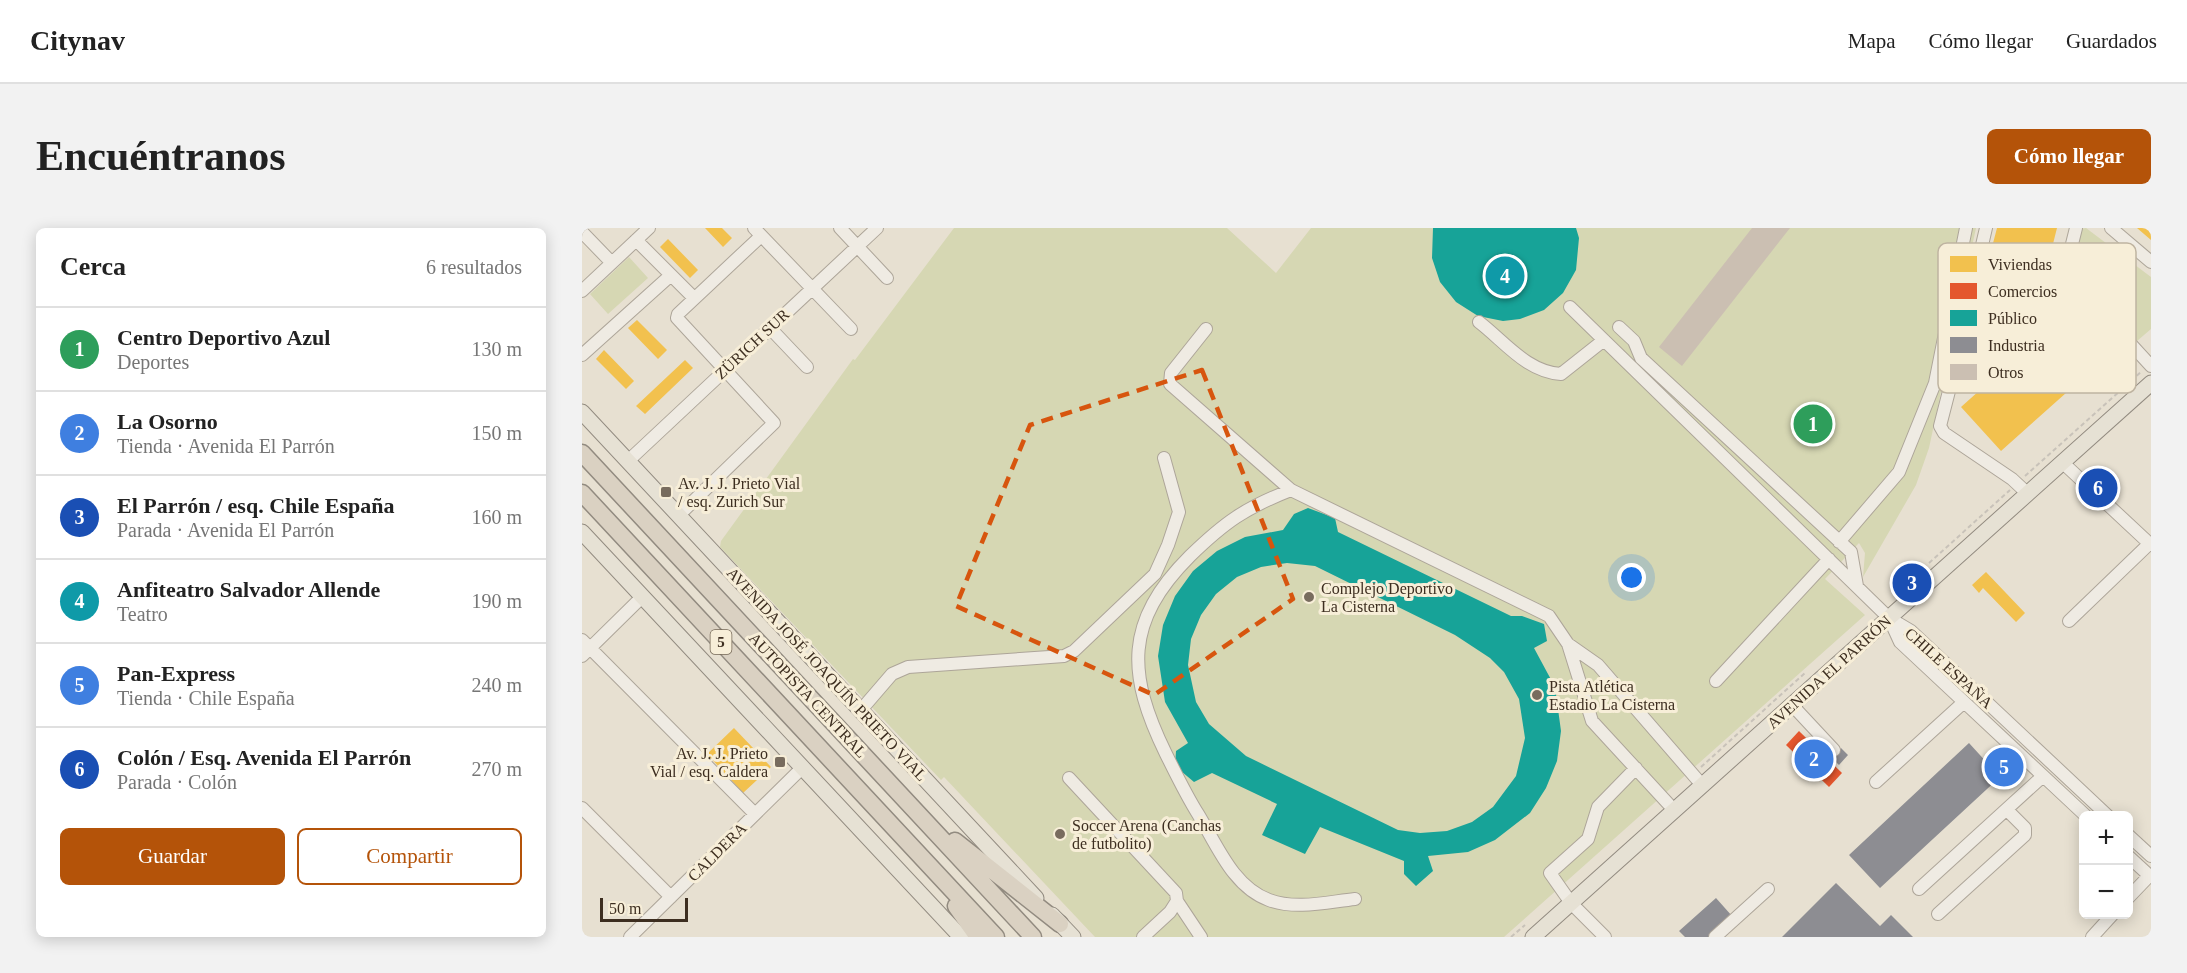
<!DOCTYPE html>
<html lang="es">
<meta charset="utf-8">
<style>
:root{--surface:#fff;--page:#f2f2f2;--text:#222;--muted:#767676;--line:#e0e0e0;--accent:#b45309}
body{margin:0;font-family:"Times New Roman",serif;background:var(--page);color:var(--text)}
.controls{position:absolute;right:18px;bottom:18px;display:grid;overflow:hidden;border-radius:9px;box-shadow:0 3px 15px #0003}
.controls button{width:54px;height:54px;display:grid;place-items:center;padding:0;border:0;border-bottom:2px solid var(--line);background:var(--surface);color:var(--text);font:30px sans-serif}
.scale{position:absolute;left:18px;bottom:15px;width:88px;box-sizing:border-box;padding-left:6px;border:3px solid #3d2e20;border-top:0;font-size:16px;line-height:21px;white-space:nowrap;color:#3d2e20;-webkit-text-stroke:4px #f7eed8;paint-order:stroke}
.you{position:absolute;left:1050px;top:350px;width:21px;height:21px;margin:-15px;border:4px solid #fff;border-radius:50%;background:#1a73e8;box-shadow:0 0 0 9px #1a73e833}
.badge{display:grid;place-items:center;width:39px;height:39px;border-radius:50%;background:var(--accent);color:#fff;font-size:20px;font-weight:700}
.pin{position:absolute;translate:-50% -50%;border:3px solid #fff;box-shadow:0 2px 6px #0006}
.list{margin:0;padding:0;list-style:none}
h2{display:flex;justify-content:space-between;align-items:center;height:78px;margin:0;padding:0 24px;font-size:26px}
h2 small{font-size:20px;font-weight:400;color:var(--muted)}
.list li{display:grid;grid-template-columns:39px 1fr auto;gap:18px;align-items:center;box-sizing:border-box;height:84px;padding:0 24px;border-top:2px solid var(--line)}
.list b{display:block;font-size:22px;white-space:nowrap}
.list p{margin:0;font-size:20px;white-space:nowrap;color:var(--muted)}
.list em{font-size:20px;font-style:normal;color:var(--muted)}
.actions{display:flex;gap:12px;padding:18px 24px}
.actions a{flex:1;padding:14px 0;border:2px solid var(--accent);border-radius:9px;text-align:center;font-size:21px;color:var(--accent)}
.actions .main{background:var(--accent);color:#fff}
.map{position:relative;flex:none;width:1569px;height:709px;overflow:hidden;border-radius:9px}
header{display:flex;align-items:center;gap:36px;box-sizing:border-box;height:84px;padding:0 30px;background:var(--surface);border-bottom:2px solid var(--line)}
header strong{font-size:28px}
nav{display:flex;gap:33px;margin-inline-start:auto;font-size:21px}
.intro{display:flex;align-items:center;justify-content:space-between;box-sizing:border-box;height:144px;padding:0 36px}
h1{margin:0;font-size:42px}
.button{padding:15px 27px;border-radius:9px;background:var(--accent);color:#fff;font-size:21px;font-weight:700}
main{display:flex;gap:36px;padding:0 36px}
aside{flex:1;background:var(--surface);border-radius:9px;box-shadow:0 3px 15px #0003}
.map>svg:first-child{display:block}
.green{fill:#d6d7b3}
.homes{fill:#f2c14e}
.shops{fill:#e4572e}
.public{fill:#17a398;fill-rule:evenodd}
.industry{fill:#8d8d92}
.building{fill:#cbbfb2}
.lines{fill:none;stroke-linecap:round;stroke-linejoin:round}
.minor-casing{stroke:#ada599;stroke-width:14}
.major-casing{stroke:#928b80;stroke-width:17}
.highway-casing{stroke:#928b80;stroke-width:19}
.path{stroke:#c8c2b9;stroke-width:2;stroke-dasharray:4.5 3;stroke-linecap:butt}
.minor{stroke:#efebe3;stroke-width:12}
.major{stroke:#e6e1d4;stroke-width:15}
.highway{stroke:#dad1c2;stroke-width:16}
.marked{fill:none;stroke:#d7550e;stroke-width:4.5;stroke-dasharray:12 8;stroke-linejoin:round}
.poi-dot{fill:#786c5e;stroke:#f7eed8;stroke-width:2}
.labels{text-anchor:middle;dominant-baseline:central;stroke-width:6;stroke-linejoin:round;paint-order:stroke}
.shield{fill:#f7eed8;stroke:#756857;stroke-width:1.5}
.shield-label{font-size:15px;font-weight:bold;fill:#3d2e20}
.street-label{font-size:16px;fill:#3d2e20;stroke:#f7eed8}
.poi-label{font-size:16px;fill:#3d2e20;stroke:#f7eed8;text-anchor:start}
.key{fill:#f7eed8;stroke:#bfb4a1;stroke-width:1.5}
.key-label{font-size:16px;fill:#3d2e20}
</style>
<header>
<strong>Citynav</strong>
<nav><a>Mapa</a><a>Cómo llegar</a><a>Guardados</a></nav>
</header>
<div class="intro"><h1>Encuéntranos</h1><a class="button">Cómo llegar</a></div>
<main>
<aside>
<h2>Cerca<small>6 resultados</small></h2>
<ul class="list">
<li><span class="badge" style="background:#2e9e5b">1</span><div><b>Centro Deportivo Azul</b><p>Deportes</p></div><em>130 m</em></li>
<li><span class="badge" style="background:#3f7fe0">2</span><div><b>La Osorno</b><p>Tienda · Avenida El Parrón</p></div><em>150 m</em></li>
<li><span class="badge" style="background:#1a4fb4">3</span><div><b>El Parrón / esq. Chile España</b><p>Parada · Avenida El Parrón</p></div><em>160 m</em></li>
<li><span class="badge" style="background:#0f9aa8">4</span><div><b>Anfiteatro Salvador Allende</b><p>Teatro</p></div><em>190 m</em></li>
<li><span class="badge" style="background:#3f7fe0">5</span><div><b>Pan-Express</b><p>Tienda · Chile España</p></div><em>240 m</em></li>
<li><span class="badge" style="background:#1a4fb4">6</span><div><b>Colón / Esq. Avenida El Parrón</b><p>Parada · Colón</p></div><em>270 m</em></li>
</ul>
<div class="actions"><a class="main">Guardar</a><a>Compartir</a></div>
</aside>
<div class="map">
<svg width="1569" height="709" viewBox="0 0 1569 709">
<rect width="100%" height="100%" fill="#e7e0d1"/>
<path class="green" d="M372,0h273l49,45 35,-45h665l-47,220 -13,37 -53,92 2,-24 -6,-10 -34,36 40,36 -361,322h-409l-151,-160 -3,3 -221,-233 1,-6 132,-182 2,1z
M1504,0l65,49v52l-14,12 -61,-70 4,-42z
M47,29l19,21 -40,36 -18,-20z"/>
<path class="homes" d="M123,0h17l10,10 -9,9z
M1415,0h60l-24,95 -57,-15z
M1555,0h14v12z
M86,11l30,31 -8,8 -30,-31z
M1491,79l39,45 -111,99 -40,-44z
M55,92l30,30 -9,9 -30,-31z
M22,122l30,31 -8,8 -30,-30z
M103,132l8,8 -48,46 -9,-8z
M1404,344l39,41 -9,9 -33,-34 -4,5 -7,-8z
M152,500l37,39 -28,26 -36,-39z"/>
<path class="shops" d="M1217,503l43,42 -13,14 -43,-42z"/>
<path class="public" d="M851,0h143l3,10 -3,32 -13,23 -19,17 -24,9 -17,2 -25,-5 -22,-14 -16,-20 -8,-24z
M726,280l27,10 3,14 173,84h11l22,8 3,17 -13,7 21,39 6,44 -4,30 -11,27 -16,25 -35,27 -27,12 -40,4 5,15 -17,15 -12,-12v-13l-84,-34 -15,27 -43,-19 15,-31 -65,-31 -18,9 -19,-16 1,-15 12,-8 -23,-41 -7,-46 5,-31 12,-29 18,-25 24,-20 28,-14 38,-7 11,-16zM705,335l28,3 140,69 35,23 14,14 15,27 6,39 -9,38 -23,31 -21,15 -25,9 -27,2 -22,-3 -152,-74 -37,-32 -13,-22 -8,-37 3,-26 10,-24 15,-21 21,-17 24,-10z"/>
<path class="industry" d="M1387,515l31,34 -120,111 -31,-33z
M1259,520l7,7 -9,10 -7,-7z
M1254,655l44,43 11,-11 22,22h-131z
M1134,670l16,18 -23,21h-24l-6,-6z"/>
<path class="building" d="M1170,0h38l-108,138 -23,-19z"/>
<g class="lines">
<g class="minor-casing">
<path id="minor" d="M172,0l97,101
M258,0l47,50
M1404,0l-20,86c2,17 43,25 58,23l47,-58
M1494,0l-8,32 3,19 80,87
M1529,0l40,34
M0,4l30,31
M54,12l58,58
M0,63l67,-63
M988,79l319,311 22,13 197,185
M897,94c26,20 48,50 82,52l43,-34
M1037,99l15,14 7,17 210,194 6,34
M188,100l37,39
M624,101l-35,44 -1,11 121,106
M0,127l89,-80
M1414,131l-28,-6 -11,7 -17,66 4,7 68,46 15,14
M46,233l249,-233
M1480,234l89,83
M97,287l95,-92 -97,-105 1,-4 83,-78
M1257,314l60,-70 36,-89 31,-155
M1307,390l11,24 186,174
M1487,393l80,-77
M0,412l173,174
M986,416l30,21 104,120
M0,428l61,-60
M1134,453l113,-122
M1210,477l42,45
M279,482l31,-36 16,-7 156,-11 10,-5 81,-77 13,-29 11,-33 -15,-54
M487,550l107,115 1,8 -7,11 -27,25
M1294,554l88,-80
M0,580l89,89
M1546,607l23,21
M1546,628l23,21
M1337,661l124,-113
M1546,670l22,-23
M773,671c-28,3 -59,11 -86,1 -36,-13 -52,-55 -71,-86 -12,-19 -22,-40 -32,-60 -39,-80 -42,-132 24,-198 35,-34 55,-48 101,-66l258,126 19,28 24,77 82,89
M595,673l24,36
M1356,686l87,-79v-7l-17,-17
M48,709l173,-170
M1023,709l-34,-34 -21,-30 38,-34 10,-32 38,-39
M1133,709l53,-48
M1510,709l21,-23"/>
</g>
<g class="major-casing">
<path id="major" d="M0,184l454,486
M0,304l379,405
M470,687l21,22
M951,709l618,-554"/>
</g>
<g class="highway-casing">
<path id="highway" d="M0,225l451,484
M0,265l414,444
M373,613l105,83
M374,678l22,31"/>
</g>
<path class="path" d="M1443,248l116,-104
M1347,335l81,-73
M1119,539l105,-95
M929,709l14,-12"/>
<use href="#minor" class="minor"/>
<use href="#major" class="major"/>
<use href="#highway" class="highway"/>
</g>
<path class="marked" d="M620,142l91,229 -139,96 -198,-89 74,-181z"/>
<g class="poi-dot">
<rect x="78" y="258" width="12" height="12" rx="3"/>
<circle cx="727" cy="369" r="6"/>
<circle cx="955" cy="467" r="6"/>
<rect x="192" y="528" width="12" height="12" rx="3"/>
<circle cx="478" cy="606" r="6"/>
</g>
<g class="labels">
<rect class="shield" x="128.5" y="402" width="21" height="24" rx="4.5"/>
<g class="shield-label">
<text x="139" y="414">5</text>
</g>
<g class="street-label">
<text transform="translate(170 116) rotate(-43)">ZÜRICH SUR</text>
<text transform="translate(1367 440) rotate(42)">CHILE ESPAÑA</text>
<text transform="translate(1247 444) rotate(-42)">AVENIDA EL PARRÓN</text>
<text transform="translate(245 446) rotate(47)">AVENIDA JOSÉ JOAQUÍN PRIETO VIAL</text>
<text transform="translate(226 467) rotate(47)">AUTOPISTA CENTRAL</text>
<text transform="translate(135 624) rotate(-45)">CALDERA</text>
</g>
<g class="poi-label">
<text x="96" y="255">Av. J. J. Prieto Vial<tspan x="96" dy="18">/ esq. Zurich Sur</tspan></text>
<text x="739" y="360">Complejo Deportivo<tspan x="739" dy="18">La Cisterna</tspan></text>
<text x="967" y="458">Pista Atlética<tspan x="967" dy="18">Estadio La Cisterna</tspan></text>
<text x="186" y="525" text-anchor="end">Av. J. J. Prieto<tspan x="186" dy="18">Vial / esq. Caldera</tspan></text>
<text x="490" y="597">Soccer Arena (Canchas<tspan x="490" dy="18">de futbolito)</tspan></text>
</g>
</g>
<rect x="1356" y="15" width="198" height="150" rx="9" class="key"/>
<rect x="1368" y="28" width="27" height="16" fill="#f2c14e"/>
<rect x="1368" y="55" width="27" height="16" fill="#e4572e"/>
<rect x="1368" y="82" width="27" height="16" fill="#17a398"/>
<rect x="1368" y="109" width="27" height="16" fill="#8d8d92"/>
<rect x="1368" y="136" width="27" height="16" fill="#cbbfb2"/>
<g class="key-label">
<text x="1406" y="42">Viviendas</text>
<text x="1406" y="69">Comercios</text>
<text x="1406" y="96">Público</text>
<text x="1406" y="123">Industria</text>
<text x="1406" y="150">Otros</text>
</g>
</svg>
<div class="controls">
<button>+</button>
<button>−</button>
</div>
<div class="scale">50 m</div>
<div class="you"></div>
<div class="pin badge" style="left:1231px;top:196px;background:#2e9e5b">1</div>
<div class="pin badge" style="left:1232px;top:531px;background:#3f7fe0">2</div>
<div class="pin badge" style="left:1330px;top:355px;background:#1a4fb4">3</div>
<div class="pin badge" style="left:923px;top:48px;background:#0f9aa8">4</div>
<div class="pin badge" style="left:1422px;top:539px;background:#3f7fe0">5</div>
<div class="pin badge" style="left:1516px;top:260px;background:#1a4fb4">6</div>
</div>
</main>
